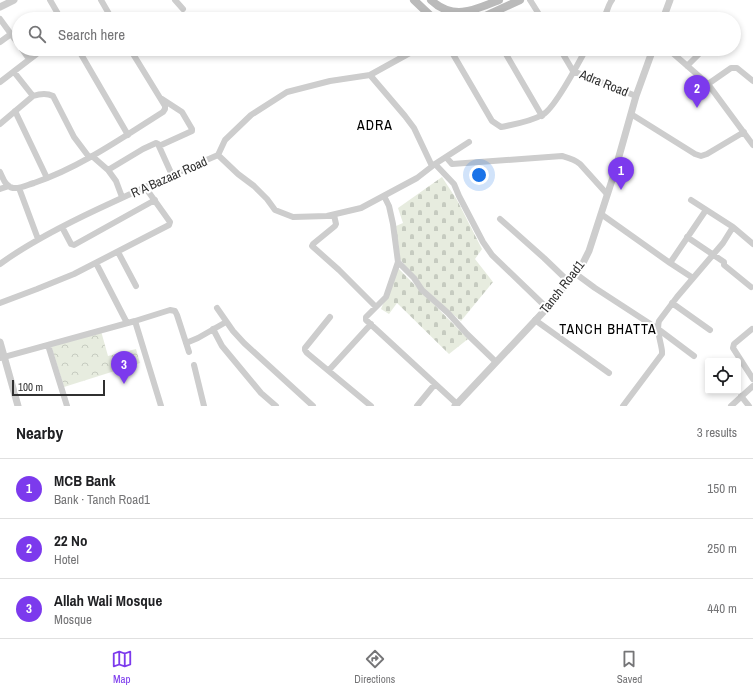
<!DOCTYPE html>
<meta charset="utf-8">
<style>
:root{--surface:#fff;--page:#f6f6f6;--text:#202124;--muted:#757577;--line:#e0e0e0;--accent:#7c3aed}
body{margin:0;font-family:"Archivo Narrow",sans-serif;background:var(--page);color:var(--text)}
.controls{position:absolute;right:12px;bottom:12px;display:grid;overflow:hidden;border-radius:4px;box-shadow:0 2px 6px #0003}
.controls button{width:36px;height:36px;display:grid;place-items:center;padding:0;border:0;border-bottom:1px solid var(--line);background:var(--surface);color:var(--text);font:20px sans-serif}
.scale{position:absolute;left:12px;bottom:10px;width:93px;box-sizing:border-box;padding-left:4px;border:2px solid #303030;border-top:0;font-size:11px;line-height:14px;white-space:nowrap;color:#303030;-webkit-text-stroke:3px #fff;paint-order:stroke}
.you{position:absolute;left:479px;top:175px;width:14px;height:14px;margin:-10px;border:3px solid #fff;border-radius:50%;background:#1a73e8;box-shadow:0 0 0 6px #1a73e833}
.badge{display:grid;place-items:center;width:26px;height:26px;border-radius:50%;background:var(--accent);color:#fff;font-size:13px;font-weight:700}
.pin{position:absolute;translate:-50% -33px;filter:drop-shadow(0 1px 2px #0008)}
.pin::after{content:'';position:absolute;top:21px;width:14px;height:12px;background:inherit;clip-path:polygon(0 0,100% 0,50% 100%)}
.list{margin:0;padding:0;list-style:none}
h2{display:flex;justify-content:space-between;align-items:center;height:52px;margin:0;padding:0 16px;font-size:17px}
h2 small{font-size:13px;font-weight:400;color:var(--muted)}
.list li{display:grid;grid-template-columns:26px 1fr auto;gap:12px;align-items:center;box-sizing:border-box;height:60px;padding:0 16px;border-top:1px solid var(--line)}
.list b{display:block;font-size:15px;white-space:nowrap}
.list p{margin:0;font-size:13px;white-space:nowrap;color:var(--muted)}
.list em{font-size:13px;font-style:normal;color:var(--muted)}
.icon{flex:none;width:22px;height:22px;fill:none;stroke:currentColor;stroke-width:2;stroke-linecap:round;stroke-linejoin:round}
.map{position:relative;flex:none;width:753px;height:406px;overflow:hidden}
.search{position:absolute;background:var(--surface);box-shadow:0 2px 6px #0003;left:12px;right:12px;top:12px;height:44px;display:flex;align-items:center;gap:10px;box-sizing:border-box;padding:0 14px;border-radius:22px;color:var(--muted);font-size:15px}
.sheet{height:232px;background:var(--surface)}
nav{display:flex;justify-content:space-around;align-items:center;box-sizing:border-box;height:56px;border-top:1px solid var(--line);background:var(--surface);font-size:11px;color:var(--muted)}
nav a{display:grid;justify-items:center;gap:2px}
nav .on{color:var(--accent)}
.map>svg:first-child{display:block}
.cemetery{fill:url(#cemetery-stones)}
.park{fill:url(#park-crowns)}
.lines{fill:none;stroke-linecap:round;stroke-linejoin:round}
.minor{stroke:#cdcdcd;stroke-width:6}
.tertiary{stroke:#cdcdcd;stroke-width:7}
.secondary{stroke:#bababa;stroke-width:8}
.labels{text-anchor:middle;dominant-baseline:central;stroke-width:4;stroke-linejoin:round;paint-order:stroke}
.street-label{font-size:13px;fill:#303030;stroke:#fff}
.neighbourhood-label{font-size:14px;letter-spacing:1px;fill:#000;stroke:#fff}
</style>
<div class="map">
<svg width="753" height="406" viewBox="0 0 753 406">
<defs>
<pattern id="cemetery-stones" width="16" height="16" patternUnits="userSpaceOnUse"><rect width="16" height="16" fill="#e7ecdf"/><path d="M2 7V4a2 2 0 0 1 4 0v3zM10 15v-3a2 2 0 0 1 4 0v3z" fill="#c6cbc0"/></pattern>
<pattern id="park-crowns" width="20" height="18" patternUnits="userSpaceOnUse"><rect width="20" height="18" fill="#e7ecdf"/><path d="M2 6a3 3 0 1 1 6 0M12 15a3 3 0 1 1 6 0" fill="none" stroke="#c6cbc0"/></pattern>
</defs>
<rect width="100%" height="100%" fill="#fff"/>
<path class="cemetery" d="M442,177l15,23 25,49 -7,10 18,23 -32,39 -38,-32 -23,-30 -4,-33 7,-3 -5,-15z
M398,268l70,71 -19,15 -52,-51 -8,11 -8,-5z"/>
<path class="park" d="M101,331l7,25 28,-7 4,14 -76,24 -13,-42z"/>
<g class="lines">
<path class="minor" d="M50,0l11,19
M101,0l11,19
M175,0l8,9
M530,0l12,19
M0,19l19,26
M603,19c4,-6 5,-14 9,-19
M0,42l11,-8
M22,49l7,10
M78,49l50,86
M450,49l42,72 9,6c14,-3 29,-5 41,-12 12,-5 37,-53 44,-66
M503,49l39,67
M560,49l13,22 63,25
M668,49l40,35 45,61
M687,66l17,-17
M14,72l19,24
M370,75l35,41 9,12 18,38
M0,82l43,-33
M708,84l23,-16h6l16,13
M15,111l32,67
M631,114l64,40 6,2 6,-2 37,-22
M0,124l33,-28c6,-2 14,-3 20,0l21,41 15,20
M159,146l33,-15v-2l-10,-17 -20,-13
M218,155l20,19 16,12 13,13 8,11 18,7 34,-1 34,-8 56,-30 18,-14 34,-22
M92,156l16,14 8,11 6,16
M446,157l6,7 110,-8c7,2 12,3 18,8l27,30
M435,164l19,20 5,12 24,46 9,13 55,53
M108,170l35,-21 13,-6 2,1 14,31
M0,172c3,6 5,14 13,16 7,1 14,-3 21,-5 45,-15 88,-45 129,-71l2,-3v-3l-35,-57
M19,188l19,51
M0,189l9,-3
M384,196l5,10 4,18 5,38 16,16 8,12 26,23 19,21 29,28
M691,200l42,27 20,17
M601,214l69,49 23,15
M334,215l2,9 -1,2 -22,18 -1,2 27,24 37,37
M500,219l44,39 25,24
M62,227l9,17 3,1 81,-45
M687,237l37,25v3l27,22
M118,252l18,34
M398,262l-12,35 -20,20v3l91,84
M96,263l31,60
M670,263l36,-53
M0,264c30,-22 64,-39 98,-55 40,-19 80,-37 120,-54l7,-15 26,-25 36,-23 43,-11 40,-6 47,-26
M576,274l19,14 63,41 36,27
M0,303l37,-14 37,-15 95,-49 1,-3 -25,-35
M672,303l38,27
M217,308l16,23 11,12 69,63
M330,317l-25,31v2l2,3 64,53
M535,320l74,53
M135,321l26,85
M213,329l9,17 39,47 15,13
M752,329l-18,15 -1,4 20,31
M186,343l12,-5 28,-16
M48,345l19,61
M0,358l135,-37 35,-11 5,1 2,4 12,37
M194,365l10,41
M329,370l42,-46
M741,396l8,10
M417,406l18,-22
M623,406l39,-52v-3c-1,-9 -6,-21 -3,-30l18,-24 46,-54 10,-16
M731,406l22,-20"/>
<path class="tertiary" d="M0,7l14,-7
M663,19l7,-19
M0,342l18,64
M455,406l92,-98 35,-43 7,-14 25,-77 22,-78 17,-47"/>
<path class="secondary" d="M414,0l20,19
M431,0c22,21 44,10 68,0
M479,19l41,-19"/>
</g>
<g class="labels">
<g class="street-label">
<text transform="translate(604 83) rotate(22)">Adra Road</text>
<text transform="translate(169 177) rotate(-24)">R A Bazaar Road</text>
<text transform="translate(562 287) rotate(-52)">Tanch Road1</text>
</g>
<g class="neighbourhood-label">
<text x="375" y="125">ADRA</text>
<text x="608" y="329">TANCH BHATTA</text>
</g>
</g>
</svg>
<div class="controls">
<button><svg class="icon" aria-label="locate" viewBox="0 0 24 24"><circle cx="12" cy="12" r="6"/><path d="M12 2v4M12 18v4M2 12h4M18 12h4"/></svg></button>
</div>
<div class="scale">100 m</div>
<div class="you"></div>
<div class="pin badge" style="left:621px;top:190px">1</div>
<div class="pin badge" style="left:697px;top:108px">2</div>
<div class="pin badge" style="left:124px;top:384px">3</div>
<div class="search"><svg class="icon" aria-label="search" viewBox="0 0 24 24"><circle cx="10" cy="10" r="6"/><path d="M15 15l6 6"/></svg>Search here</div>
</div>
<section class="sheet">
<h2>Nearby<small>3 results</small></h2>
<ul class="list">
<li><span class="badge">1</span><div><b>MCB Bank</b><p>Bank · Tanch Road1</p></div><em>150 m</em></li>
<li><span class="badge">2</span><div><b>22 No</b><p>Hotel</p></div><em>250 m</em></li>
<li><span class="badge">3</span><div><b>Allah Wali Mosque</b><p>Mosque</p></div><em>440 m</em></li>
</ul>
</section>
<nav>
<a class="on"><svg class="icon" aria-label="map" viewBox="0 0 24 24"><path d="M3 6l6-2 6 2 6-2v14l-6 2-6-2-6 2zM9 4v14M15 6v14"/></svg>Map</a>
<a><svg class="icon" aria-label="directions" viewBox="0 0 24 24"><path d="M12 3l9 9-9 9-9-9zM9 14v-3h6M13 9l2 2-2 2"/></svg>Directions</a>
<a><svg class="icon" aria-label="saved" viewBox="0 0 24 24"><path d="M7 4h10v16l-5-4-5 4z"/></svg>Saved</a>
</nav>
